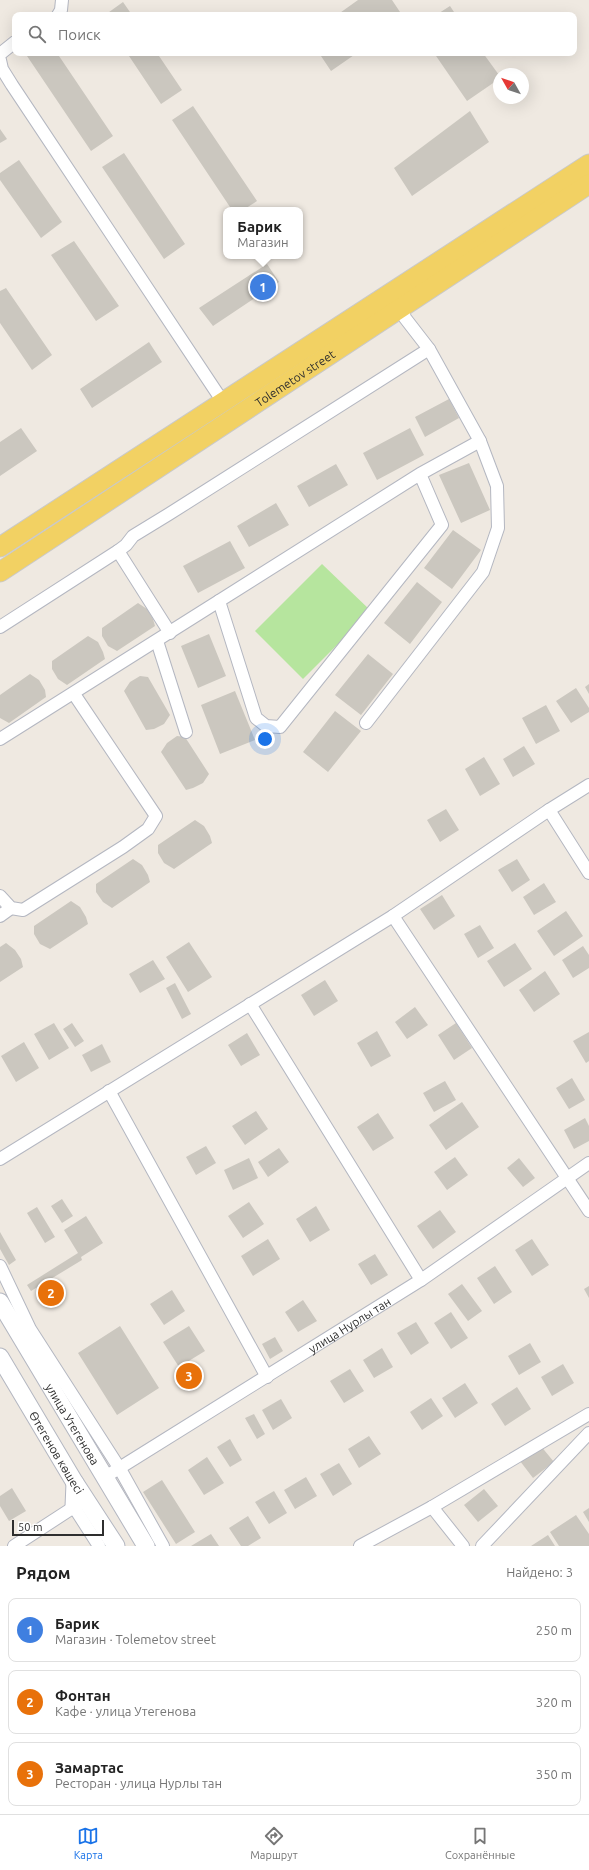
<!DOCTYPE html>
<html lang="ru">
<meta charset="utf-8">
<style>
:root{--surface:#fff;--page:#f6f6f6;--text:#222;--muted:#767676;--line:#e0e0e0;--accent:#1a73e8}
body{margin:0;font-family:Ubuntu,sans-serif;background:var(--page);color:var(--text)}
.compass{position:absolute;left:493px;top:68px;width:36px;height:36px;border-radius:50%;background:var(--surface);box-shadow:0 4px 16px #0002;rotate:310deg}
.scale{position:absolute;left:12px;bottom:10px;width:92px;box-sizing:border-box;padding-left:4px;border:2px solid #2e2e2e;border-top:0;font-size:11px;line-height:14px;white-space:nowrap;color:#2e2e2e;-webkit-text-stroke:3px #fff;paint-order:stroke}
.you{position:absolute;left:265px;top:739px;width:14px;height:14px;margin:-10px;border:3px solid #fff;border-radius:50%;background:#1a73e8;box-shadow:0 0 0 6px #1a73e833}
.badge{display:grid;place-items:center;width:26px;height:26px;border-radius:50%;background:var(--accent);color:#fff;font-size:13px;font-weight:700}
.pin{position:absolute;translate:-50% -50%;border:2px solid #fff;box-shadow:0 1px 4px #0006}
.popup{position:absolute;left:223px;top:207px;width:80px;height:52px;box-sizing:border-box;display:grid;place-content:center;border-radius:8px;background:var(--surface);filter:drop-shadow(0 1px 3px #0005);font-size:13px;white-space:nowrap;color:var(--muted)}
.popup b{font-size:15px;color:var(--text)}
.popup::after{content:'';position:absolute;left:50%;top:100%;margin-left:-8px;border:8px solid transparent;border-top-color:var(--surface)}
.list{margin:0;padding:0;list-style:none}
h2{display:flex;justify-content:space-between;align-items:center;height:52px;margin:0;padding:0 16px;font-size:17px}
h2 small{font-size:13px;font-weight:400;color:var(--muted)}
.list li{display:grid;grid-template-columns:26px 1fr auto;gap:12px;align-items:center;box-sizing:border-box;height:64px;margin:0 8px 8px;padding:0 8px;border:1px solid var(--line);border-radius:8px}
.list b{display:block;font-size:15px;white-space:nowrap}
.list p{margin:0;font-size:13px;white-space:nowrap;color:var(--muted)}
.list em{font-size:13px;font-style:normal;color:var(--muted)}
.icon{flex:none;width:22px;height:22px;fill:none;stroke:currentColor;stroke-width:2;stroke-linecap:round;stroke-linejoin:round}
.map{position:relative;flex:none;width:589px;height:1546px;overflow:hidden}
.search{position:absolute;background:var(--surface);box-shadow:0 4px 16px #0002;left:12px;right:12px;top:12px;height:44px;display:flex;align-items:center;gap:10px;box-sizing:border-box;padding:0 14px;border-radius:8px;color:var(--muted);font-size:15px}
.sheet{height:268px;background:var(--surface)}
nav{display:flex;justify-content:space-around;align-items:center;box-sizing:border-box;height:56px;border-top:1px solid var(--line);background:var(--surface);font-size:11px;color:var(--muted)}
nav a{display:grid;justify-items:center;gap:2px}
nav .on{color:var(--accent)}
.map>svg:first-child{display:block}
.green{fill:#b6e59e}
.building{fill:#cbc7bf}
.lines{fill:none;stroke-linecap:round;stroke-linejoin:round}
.minor-casing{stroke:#b4b7c1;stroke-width:14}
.secondary-casing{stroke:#b4b7c1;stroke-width:19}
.primary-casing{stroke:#c9c9c9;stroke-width:21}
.minor{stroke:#fff;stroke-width:12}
.secondary{stroke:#fff;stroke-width:17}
.primary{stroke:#f2d163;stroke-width:19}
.labels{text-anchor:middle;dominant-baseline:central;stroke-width:3;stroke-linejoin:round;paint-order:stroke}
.street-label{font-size:12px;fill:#2e2e2e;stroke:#fff}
</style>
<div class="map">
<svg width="589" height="1546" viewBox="0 0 589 1546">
<rect width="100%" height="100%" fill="#efe9e1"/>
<path class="green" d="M322,564l49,47 -68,68 -48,-48z"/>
<path class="building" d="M358,0h34l10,15h-65z
M123,2l9,13h-27z
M450,6l6,9h-20z
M31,53h26l56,83 -22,15 -64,-95z
M127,53h30l25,37 -21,14z
M319,53h38l-26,18z
M434,53h49l16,22v4l-32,22z
M193,106l64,95 -14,9h-11l-60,-90z
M470,111l19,31 -77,54 -18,-28z
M0,129l7,10 -7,4z
M124,153l61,91 -21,15 -62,-92z
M19,160l43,62 -21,16 -41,-58v-7z
M74,241l45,65 -23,15 -45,-66z
M267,264l12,18 -66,44 -14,-18z
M6,288l46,67 -20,15 -32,-47v-32z
M149,342l13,20 -70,46 -12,-19z
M449,399l10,19 -34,19 -10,-20z
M21,428l16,23 -37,25v-34z
M410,428l14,27 -47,25 -14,-27z
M469,463l21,47 -29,13 -22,-48z
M336,464l12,21 -39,22 -12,-21z
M276,503l13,22 -40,22 -12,-21z
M453,530l28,20 -29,39 -28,-21z
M230,541l15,27 -47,25 -15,-27z
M417,582l25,20 -32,42 -26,-21z
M138,603l9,6 6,10 2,7 -38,25 -9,-5 -6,-10v-8z
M209,634l17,42 -28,12 -17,-42z
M88,636l10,6 5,10 2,7 -38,26 -9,-6 -6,-10v-8z
M368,654l25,20 -32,41 -26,-20z
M30,674l9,6 6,10 1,7 -37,26 -9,-5v-23z
M140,676l8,1 22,38 -6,9 -10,5 -8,1 -22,-39 6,-9z
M589,684v10l-4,-7z
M576,688l13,20v4l-18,11 -15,-22z
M235,691l20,49 -35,14 -19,-49z
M546,705l14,26 -24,13 -14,-26z
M335,711l26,20 -33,41 -25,-20z
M177,736l8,1 24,37 -6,9 -10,5 -7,2 -25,-38 6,-9z
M524,746l11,18 -22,13 -10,-18z
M484,757l16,27 -20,12 -15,-27z
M446,809l13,21 -19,12 -13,-22z
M195,820l9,6 6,10 2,7 -38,26 -10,-6 -6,-10v-8z
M133,859l9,6 6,10 2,7 -38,26 -9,-6 -7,-10v-8z
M517,859l13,21 -18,12 -14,-22z
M544,883l12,19 -22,13 -11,-18z
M442,895l13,21 -21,14 -14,-21z
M71,901l9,6 6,10 2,7 -38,25 -10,-5 -6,-10v-8z
M566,911l17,25 -29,20 -17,-25z
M480,925l14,23 -16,10 -14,-24z
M189,942l23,35 -24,15 -22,-35z
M6,943l9,7 6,9 2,8 -23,15v-35z
M515,943l17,26 -28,18 -17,-26z
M583,946l6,9v13l-16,10 -11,-18z
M153,960l12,19 -25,14 -11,-19z
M545,971l15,23 -26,18 -15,-22z
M325,980l13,21 -24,15 -13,-21z
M175,983l16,31 -9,5 -16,-31z
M415,1007l13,18 -21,14 -12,-17z
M54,1023l15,25 -20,12 -15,-26z
M72,1023l12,18 -9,6 -12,-18z
M456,1023l16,25 -18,12 -16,-25z
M377,1031l14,25 -20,11 -14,-24z
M589,1032v29l-3,2 -13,-22z
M247,1033l13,22 -19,11 -13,-21z
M24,1042l15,26 -23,14 -15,-26z
M102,1044l9,18 -20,10 -9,-17z
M572,1078l13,22 -16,9 -13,-21z
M445,1081l11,19 -22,12 -11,-19z
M462,1102l17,25 -33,23 -17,-25z
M256,1111l12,18 -23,16 -13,-19z
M378,1113l16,25 -21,13 -16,-24z
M585,1118l4,8v15l-15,8 -10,-19z
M206,1146l10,17 -20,12 -10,-18z
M279,1148l10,14 -21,15 -10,-15z
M455,1157l13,18 -21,15 -13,-18z
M249,1158l9,20 -25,12 -9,-20z
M519,1158l16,20 -12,9 -16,-19z
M62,1199l11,17 -11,7 -11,-17z
M249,1202l15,22 -21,14 -15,-22z
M316,1206l14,24 -20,12 -14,-23z
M37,1207l18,30 -10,6 -18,-30z
M440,1210l16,22 -23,17 -16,-23z
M86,1216l17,27 -22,14 1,3 -51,31 -4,-6 51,-32 -14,-23z
M0,1232l16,28 -7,5 -9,-16z
M268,1239l12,20 -27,17 -12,-20z
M532,1239l17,26 -17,11 -17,-26z
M375,1254l13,21 -17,10 -13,-21z
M495,1266l17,26 -18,12 -17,-26z
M462,1284l20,27 -14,10 -20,-27z
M589,1286v12l-5,-9z
M172,1290l13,21 -21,14 -14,-21z
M303,1300l14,21 -19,11 -13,-20z
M451,1312l17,26 -17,11 -17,-26z
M416,1322l13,21 -18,12 -14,-22z
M120,1326l39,62 -42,27 -39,-62z
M189,1326l16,25 -26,16 -16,-25z
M275,1337l8,14 -13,8 -8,-15z
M530,1343l11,19 -22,13 -11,-19z
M382,1348l11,19 -19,11 -11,-18z
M563,1364l11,19 -22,13 -11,-19z
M350,1369l14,22 -20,12 -14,-22z
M465,1383l13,20 -23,15 -13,-20z
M517,1387l14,22 -26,17 -14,-22z
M431,1398l12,18 -21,14 -12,-18z
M281,1399l11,19 -19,12 -11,-20z
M254,1414l11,20 -8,5 -12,-21z
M369,1436l12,18 -22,14 -11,-19z
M230,1439l12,21 -12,7 -13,-20z
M540,1445l14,17 -21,16 -13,-17z
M207,1457l17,26 -20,12 -16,-25z
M339,1463l13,21 -19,12 -13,-22z
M306,1477l11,19 -22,13 -11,-19z
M162,1480l33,52 -19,12 -33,-52z
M12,1488l14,23 -17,10 -9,-15v-10z
M484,1489l14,17 -20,16 -14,-17z
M274,1491l13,22 -18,11 -14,-22z
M589,1508v14l-6,-10z
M576,1515l13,19v12h-30l-9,-14z
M248,1516l13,22 -13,8h-7l-12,-18z
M211,1534l8,12h-28z
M548,1535l7,11h-24z"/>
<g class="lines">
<g class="minor-casing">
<g id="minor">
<path d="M58,15l3,-5 1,-10"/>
<path d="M0,54l15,-12"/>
<path d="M0,60l2,9 10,16 211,317"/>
<path d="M402,307l3,11 24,31 51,92 -60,33 22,51 -162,202 -14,-1 -10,-8 -37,-117 201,-127"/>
<path d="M0,627l118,-76"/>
<path d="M170,633l-52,-82 8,-6 7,-9 36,-22 260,-165"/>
<path d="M157,641l29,91"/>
<path d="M366,723l117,-151 15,-44 -1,-42 -17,-45"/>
<path d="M0,739l219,-138"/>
<path d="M589,785l-40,25 40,63"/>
<path d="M549,810l-156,106 196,295"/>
<path d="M0,896l11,12 12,2 100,-63 25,-18 8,-13 -82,-122"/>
<path d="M0,916l11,-8"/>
<path d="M250,1004l171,276"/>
<path d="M109,1091l158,286"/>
<path d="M0,1159l393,-243"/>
<path d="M0,1266l30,63 90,140 43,77"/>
<path id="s1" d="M105,1477l316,-197 168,-117"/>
<path d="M432,1507l31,39"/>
<path d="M14,1546l60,-39 25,39"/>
<path d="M360,1546l72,-39 157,-93"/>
<path d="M482,1546l107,-113"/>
</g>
</g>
<g class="secondary-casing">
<g id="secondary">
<path id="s2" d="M0,1302l146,244"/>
<path id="s3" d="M0,1357l75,126 41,63"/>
<path d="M74,1507l1,-24"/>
</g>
</g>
<g class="primary-casing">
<g id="primary">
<path d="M0,547l589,-383"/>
<path id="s4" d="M0,572l589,-388"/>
</g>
</g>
<use href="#minor" class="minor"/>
<use href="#secondary" class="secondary"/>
<use href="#primary" class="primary"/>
</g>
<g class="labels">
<g class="street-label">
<text stroke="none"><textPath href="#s4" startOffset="353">Tolemetov street</textPath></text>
<text stroke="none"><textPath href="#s1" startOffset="288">улица Нурлы тан</textPath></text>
<text stroke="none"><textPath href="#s2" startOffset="142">улица Утегенова</textPath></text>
<text stroke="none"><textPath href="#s3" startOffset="111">Өтегенов көшесі</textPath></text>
</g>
</g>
</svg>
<svg class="compass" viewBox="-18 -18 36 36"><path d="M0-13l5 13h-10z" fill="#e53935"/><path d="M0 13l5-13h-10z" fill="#767676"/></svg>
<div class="scale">50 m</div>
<div class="you"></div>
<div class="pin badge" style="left:263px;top:287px;background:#3f7fe0">1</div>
<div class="popup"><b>Барик</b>Магазин</div>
<div class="pin badge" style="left:51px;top:1293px;background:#e8710a">2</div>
<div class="pin badge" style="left:189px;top:1376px;background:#e8710a">3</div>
<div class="search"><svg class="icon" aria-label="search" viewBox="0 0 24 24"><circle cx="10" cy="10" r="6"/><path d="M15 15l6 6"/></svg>Поиск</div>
</div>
<section class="sheet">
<h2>Рядом<small>Найдено: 3</small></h2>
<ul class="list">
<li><span class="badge" style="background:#3f7fe0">1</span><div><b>Барик</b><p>Магазин · Tolemetov street</p></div><em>250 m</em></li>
<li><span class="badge" style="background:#e8710a">2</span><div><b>Фонтан</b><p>Кафе · улица Утегенова</p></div><em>320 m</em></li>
<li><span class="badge" style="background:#e8710a">3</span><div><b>Замартас</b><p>Ресторан · улица Нурлы тан</p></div><em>350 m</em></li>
</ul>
</section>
<nav>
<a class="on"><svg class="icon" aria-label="map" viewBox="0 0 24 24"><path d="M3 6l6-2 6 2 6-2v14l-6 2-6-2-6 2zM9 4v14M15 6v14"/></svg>Карта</a>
<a><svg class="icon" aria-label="directions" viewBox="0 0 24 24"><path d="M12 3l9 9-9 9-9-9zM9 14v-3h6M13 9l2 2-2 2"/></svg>Маршрут</a>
<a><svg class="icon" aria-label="saved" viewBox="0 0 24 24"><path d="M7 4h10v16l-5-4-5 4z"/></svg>Сохранённые</a>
</nav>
